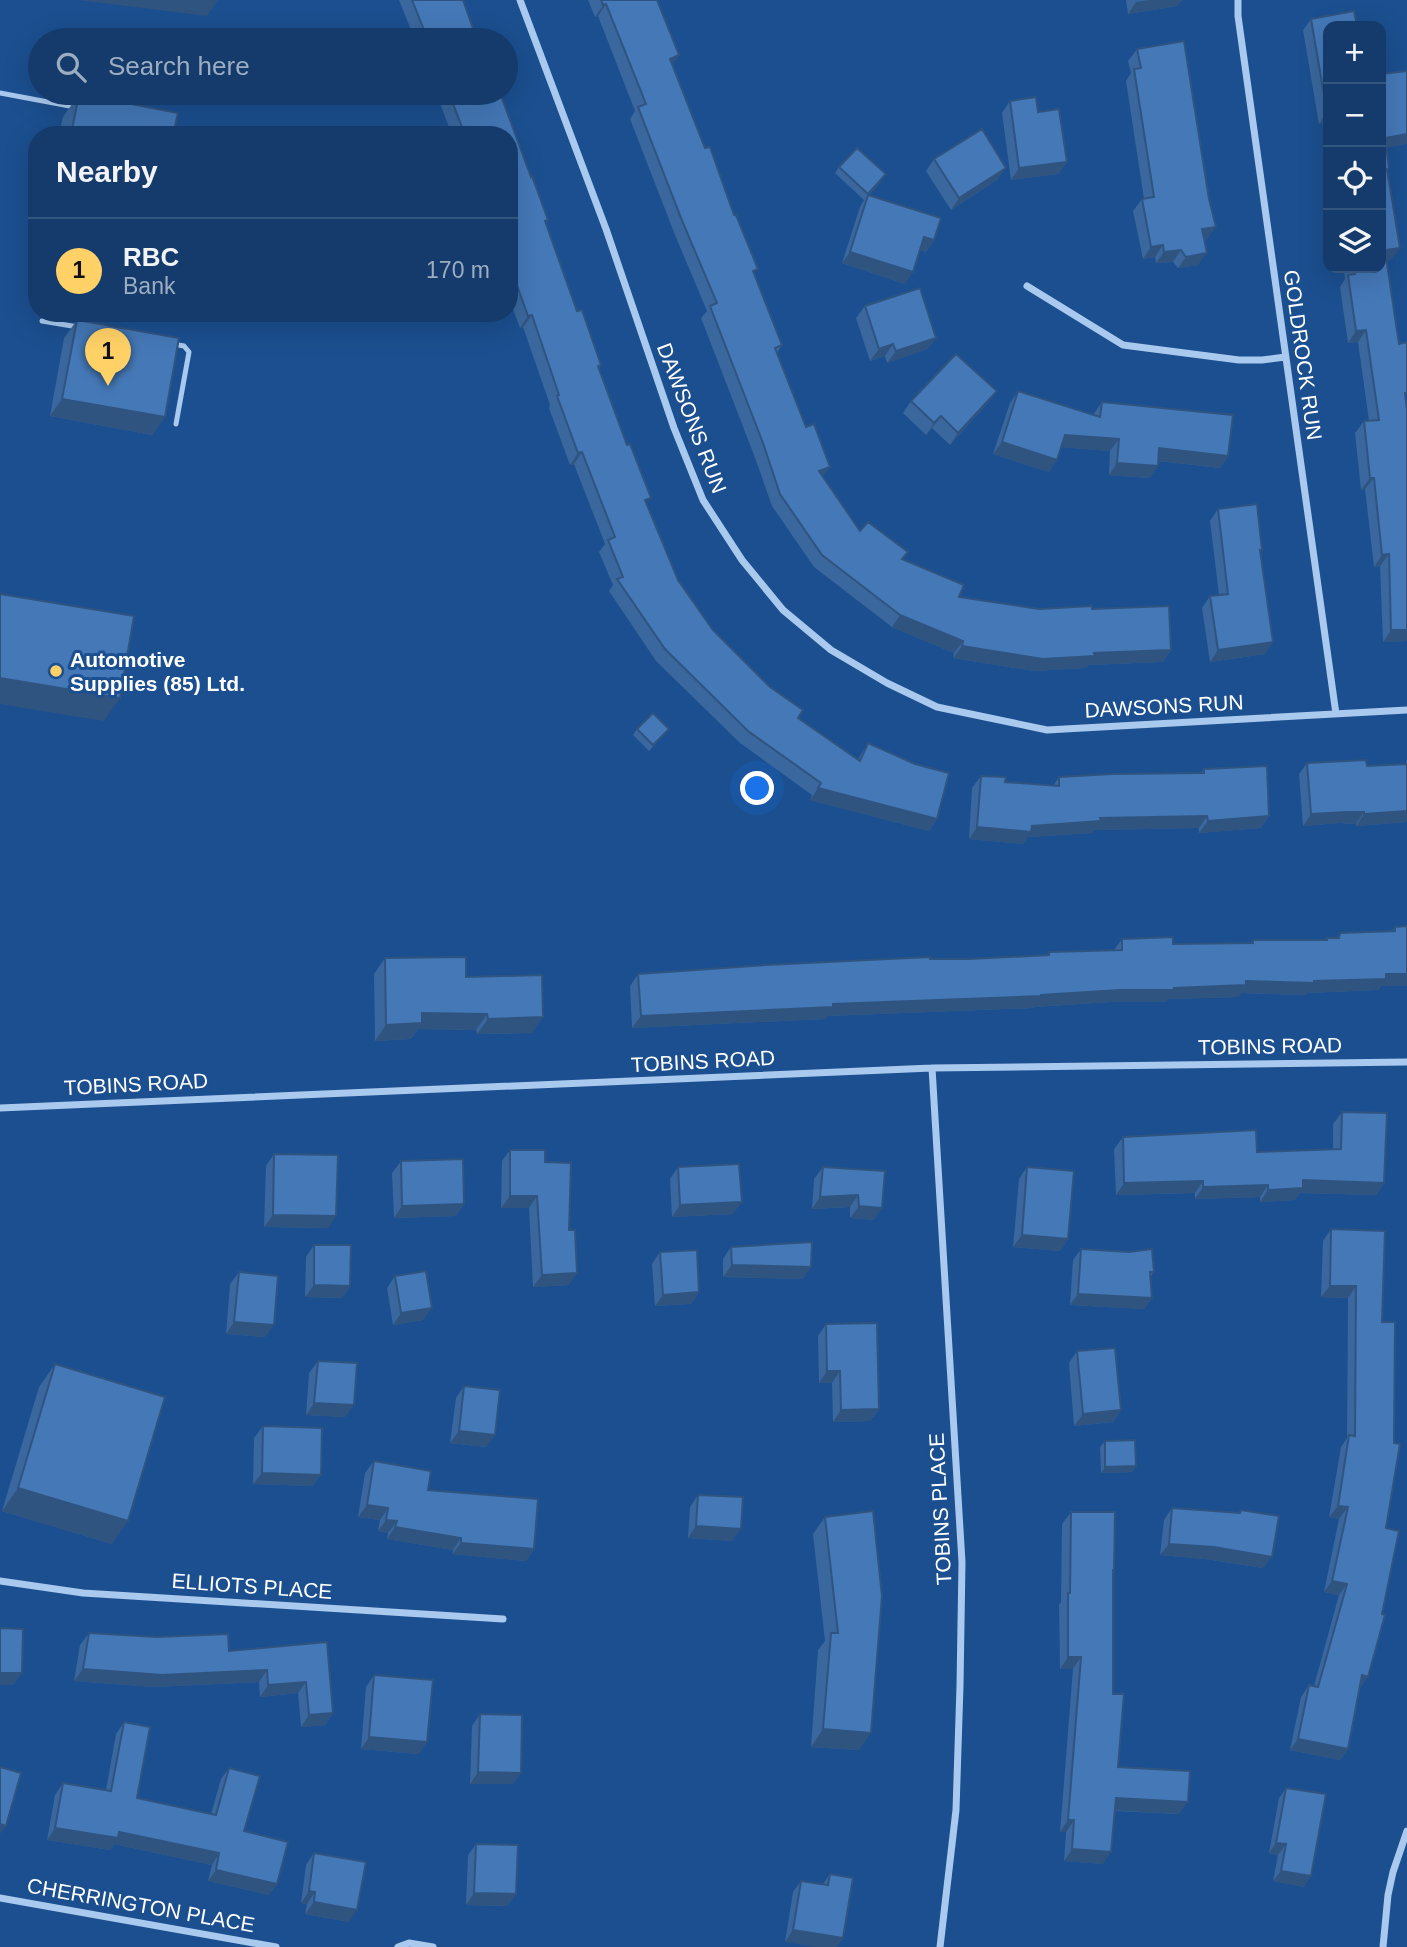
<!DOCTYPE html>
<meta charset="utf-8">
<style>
:root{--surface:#143b6b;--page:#214673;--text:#f1f3f6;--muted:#9dadc1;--line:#33557e;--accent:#ffd166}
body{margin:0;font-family:Helvetica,sans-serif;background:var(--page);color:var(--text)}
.controls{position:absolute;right:21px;top:21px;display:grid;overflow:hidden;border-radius:14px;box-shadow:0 7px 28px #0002}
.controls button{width:63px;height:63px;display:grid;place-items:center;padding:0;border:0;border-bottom:2px solid var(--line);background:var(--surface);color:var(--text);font:35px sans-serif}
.you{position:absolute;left:758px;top:789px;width:24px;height:24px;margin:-18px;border:5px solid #fff;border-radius:50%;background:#1a73e8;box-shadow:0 0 0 10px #1a73e833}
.badge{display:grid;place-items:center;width:46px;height:46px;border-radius:50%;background:var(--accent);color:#111;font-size:23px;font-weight:700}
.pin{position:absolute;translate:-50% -58px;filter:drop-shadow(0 2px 4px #0008)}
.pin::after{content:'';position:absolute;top:37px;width:24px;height:21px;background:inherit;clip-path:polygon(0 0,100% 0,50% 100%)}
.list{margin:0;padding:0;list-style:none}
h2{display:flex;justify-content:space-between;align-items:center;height:91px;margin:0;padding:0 28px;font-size:30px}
h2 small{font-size:23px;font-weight:400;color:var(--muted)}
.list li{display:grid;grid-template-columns:46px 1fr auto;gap:21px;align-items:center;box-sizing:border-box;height:105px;padding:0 28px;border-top:2px solid var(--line)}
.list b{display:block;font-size:26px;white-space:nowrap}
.list p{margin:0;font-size:23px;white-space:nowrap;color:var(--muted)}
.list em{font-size:23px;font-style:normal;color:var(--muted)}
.icon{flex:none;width:38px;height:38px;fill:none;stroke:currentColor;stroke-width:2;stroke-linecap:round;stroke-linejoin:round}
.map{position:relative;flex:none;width:1407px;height:1947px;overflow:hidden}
.search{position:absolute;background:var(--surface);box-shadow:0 7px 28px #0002;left:28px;top:28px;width:490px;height:77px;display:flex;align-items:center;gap:18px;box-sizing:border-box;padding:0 24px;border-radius:38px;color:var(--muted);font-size:26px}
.panel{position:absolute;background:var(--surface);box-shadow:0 7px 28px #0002;left:28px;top:126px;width:490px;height:196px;border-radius:28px}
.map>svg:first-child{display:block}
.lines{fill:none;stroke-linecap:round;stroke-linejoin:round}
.lane{stroke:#a9c9ee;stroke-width:5}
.street{stroke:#a9c9ee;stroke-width:7}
.wall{fill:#3a679d}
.shaded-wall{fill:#305480}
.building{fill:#4478b7;stroke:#305480;stroke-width:2}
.poi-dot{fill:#ffd166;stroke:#1b4f8f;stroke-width:2.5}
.labels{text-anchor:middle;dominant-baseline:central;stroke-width:6;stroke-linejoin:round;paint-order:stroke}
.street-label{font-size:21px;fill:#fff;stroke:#1b4f8f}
.poi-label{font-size:21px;font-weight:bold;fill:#fff;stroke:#1b4f8f;text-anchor:start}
</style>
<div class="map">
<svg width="1407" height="1947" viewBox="0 0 1407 1947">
<rect width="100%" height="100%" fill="#1b4f8f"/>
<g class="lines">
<path class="lane" d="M0,93l75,14
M42,321l36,6
M173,344l11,2 5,6 -13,72"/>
<path class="street" d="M520,0l86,229 68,199 29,72 39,60 41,50 48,40 56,33 50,24 110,23 360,-20
M1238,0v16l98,698
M1027,286l96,59 116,15h23l23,-3
M932,1068l30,494 -2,124 -4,124 -16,137
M0,1108l932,-40 475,-6
M0,1581l83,12 420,26
M0,1898l276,49
M398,1947l11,-4 24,4
M1383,1947l5,-52 5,-23 14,-41"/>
</g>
<path class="wall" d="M399,0h64l14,40h-62z
M588,0h69l16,65 109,280 -5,8 46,124 37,54 99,66 80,12h53l79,41 -8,12 -75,3 -2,3 -52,3 -81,-13 1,-5 -62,-26 -78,-60 -42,-61 -18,-51 -53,-137 6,-7 -32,-76 -45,-116 5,-8 -37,-95 -3,1z
M1126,0h56l-5,6 -49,8z
M1311,19l17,7v112l-2,-15 -7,1 -16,-94z
M1137,49l70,190 -3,1 -6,25 -20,3 -5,-6 -17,1 -1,-6 -12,2 -10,-48 9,-12h2l-18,-118 5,-8 -3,-12z
M436,93h64l31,84 17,43 -2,3 31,88 24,54 -2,3 47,136 32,76 35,50 85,88 60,41 10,-16 69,76 -8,12 -119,-31 2,-5 -72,-52 -84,-82 -47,-70 4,-6 -14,-33 6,-8 -31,-80 -4,1 -21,-57 1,-3 -27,-78 -3,1 -11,-30v-163h-57z
M79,94l94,41h-114l4,-18z
M1010,101l28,11 29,50 -9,12 -47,6 -9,-67z
M1387,148l4,112h-4l19,143 1,238 -24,1 -3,-76 -6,1 -9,-78 -4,1 -6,-57 9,-12h5l-11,-79 -10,1 -8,-56 5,-8 -1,-11h37z
M934,159l64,20 -47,31 -25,-39z
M839,167l43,13 -13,15 65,45 -8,12 -6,-2 -15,34 -63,-21 18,-56 4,-7 -29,-27z
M865,306l71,32 -9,11 -40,14 -2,-7 -15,5 -14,-43z
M77,320l88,97 -13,18 -102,-19 14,-78z
M997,391l-9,12 -38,42 -18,-17 -6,7 -23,-22 8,-12z
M1018,391l75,24 9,-13 126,54 -8,12 -62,-7 -8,17 -41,-3 1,-24 -49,-4 -12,25 -56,-18 17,-51z
M1218,509l42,43 5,102 -55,8 -8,-54 8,-12 9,-1 -9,-74z
M637,729h32l-20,22 -16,-16z
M1407,760v62l-51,4v-2l-17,-1 -36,3 -4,-52 8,-11 60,3 39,-2z
M1204,769l65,47 -8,12 -62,5v-5l-105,2 -2,3 -64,4 -5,7 -54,-5 3,-51 9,-12 24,6 48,4 6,-9 142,-4z
M1407,926l-26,60 -3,4 -71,3 -1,2 -65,-2 -3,4 -70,2 -2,3h-55l-77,5 -1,1 -206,8 -2,3 -193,9 -2,-42 8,-12 292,-15h39l78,-4 2,-3 65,-2 8,-11 51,5 78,-1 2,-3h73l1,-2h10l3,-5 52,-2 3,-4z
M385,958l81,19 66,56 -55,1 -1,-4 -58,-1 -7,10 -36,2 -1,-67z
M1342,1112l42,71 -8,12 -76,-2 -5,7 -35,2v-5l-65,2v-6l-79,2 -2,-46 9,-12 134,15 76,-3v-25z
M510,1150l35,12 24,68v55l-36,2 -4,-79h-28l1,-47z
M274,1154l54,74 -64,-1 2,-61z
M401,1161l63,43 -8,12 -62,2 -2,-45z
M678,1167l55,47 -61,3 -2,-38z
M823,1167l62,4 -11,49 -24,-2v-11l-38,2 2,-30z
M1027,1167l41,72 -8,12 -47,-4 6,-68z
M1331,1229l51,93 4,206 -18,149 -8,11 -12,61 -8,11 -50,-10 11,-53 8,-12 5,1 25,-91 -15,-3 15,-73 -10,-2 12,-70 6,-9 1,-140 -27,-1 2,-56z
M314,1245l36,41 -8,12 -37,-1 1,-40z
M731,1247l72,32 -80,-2v-18z
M1081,1249l73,23 -4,5 2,21 -8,11 -74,-4 3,-45z
M660,1252l39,40 -8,12 -36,2 -3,-42z
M239,1272l26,65 -39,-3 4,-50z
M395,1276l28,44 -30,5 -6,-37z
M826,1324l53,85 -9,12 -37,1 -1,-39h-13l-1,-47z
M1077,1351l44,59 -8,12 -39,4 -5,-63z
M318,1361l27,56 -39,-2 3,-42z
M55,1364l57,180 -110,-33 37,-124z
M464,1386l31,49 -9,12 -36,-4 6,-45z
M263,1426l58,49 -9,11 -59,-2 1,-46z
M1105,1441l31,25 -4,6 -31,1 -1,-26z
M374,1461l54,29 106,59 -8,12 -74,-7 1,-4 -66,-11 1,-6 -10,-2 2,-11 -22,-3 7,-44z
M698,1495l34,46 -44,-3 2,-31z
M1172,1508l66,5 3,-3 22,58 -58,-9 -45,-4 4,-35z
M1071,1512l42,61v121l5,73 61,47 -64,-3 -12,53 -39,-3 2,-29h-6l13,-163h-13l-1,-64 2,-3 1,-78z
M825,1517l34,233 -48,-3 7,-97 7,-9 -12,-107z
M89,1633l140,18 98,-9 6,71 -8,12 -24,2 -3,-34 -38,4 -1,-15 -105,5 -80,-6 6,-36z
M374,1675l45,79 -58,-5 5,-62z
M480,1714l41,59 -9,11h-42l2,-58z
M124,1722l13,76 74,16 10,-35 8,-11 15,63 33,53 -8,11 -61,-14 4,-16 -98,-21 -4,6 -63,-10 8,-45 8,-12 43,7 10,-56z
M1286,1788l18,99 -31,-6 5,-26 -9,-2 10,-55z
M476,1844l32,62 -42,-1 2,-50z
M314,1853l35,69 -44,-8 2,-10 -6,-1 5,-38z
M830,1874l23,4 -68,64 8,-50 8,-11 22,3z"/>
<path class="shaded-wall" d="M78,0h140l-11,16z
M1149,0h33l-5,6 -49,8 8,-12z
M606,4l-8,12 -3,1 8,-12z
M679,55l-8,12 -1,-8z
M1327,112h1v8l-2,3 -7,1z
M1407,134v10l-26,5 4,-11z
M1067,162l-9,12 -47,6 8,-12z
M1006,168l-8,11 -47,31 8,-12z
M1216,227l-9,12 -14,2 9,-12z
M924,237l10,3 -8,12 -10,-3z
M1163,245l-8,12 -12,2 8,-12z
M1400,248l-9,12 -10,1 4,-11z
M1181,250l-8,12 -17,1 8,-11z
M850,252l63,20 -8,12 -63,-21z
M1207,253l-9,12 -20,3 8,-11z
M532,315l-9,12 -3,1 8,-12z
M1366,330l-8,12 -10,1 8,-12z
M936,338l-9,11 -40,14 9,-12z
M893,344l-8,12 -15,5 9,-12z
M997,391l-9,12 -38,42 8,-12z
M62,399l103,18 -13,18 -102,-19z
M941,416l-9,12 -6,7 8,-12z
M1065,435l54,4 -9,12 -53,-4z
M1002,442l55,18 -8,12 -56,-18z
M1159,448l69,8 -8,12 -69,-8z
M582,452l-8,12 -4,1 8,-12z
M1117,463l41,3 -8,12 -41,-3z
M830,467l-9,12 -2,-8z
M1370,478h4l-9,11 -4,1z
M1389,554l-9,12 -6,1 8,-12z
M900,615l63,26 -9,12 -62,-26z
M1391,630h16v11l-24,1z
M1273,642l-8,12 -55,8 8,-12z
M962,646l132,7 77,-3 -8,12 -75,3 -2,3 -52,3 -81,-13z
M0,678l120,20 -16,23 -104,-17z
M818,788l119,31 -8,12 -119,-31z
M1407,811v11l-51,4 8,-12z
M1347,812h17l-8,12 -17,-1 -36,3 8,-12z
M1207,816l-8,12 -105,2 -2,3 -64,4 -5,7 -54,-5 8,-12 55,-1 68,-8z
M1269,816l-8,12 -62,5 9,-12z
M1386,974h21v12h-26l-3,4 -71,3 -1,2 -65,-2 -3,4 -70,2 -2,3h-55l-77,5 -1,1 -206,8 -2,3 -193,9 9,-12 192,-12 341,-16 72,-7h68z
M422,1013l65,1 -11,16 -58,-1 -7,10 -36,2 11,-16z
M543,1017l-11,16 -55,1 11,-15z
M1303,1180l81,3 -8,12 -76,-2 -5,7 -35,2 8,-12z
M1203,1181l-8,12 -79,2 8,-12z
M1268,1185l-8,12 -65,2 8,-12z
M858,1195l-8,12 -38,2 8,-12z
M510,1196h27l-8,12h-28z
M742,1202l-9,12 -61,3 8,-12z
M464,1204l-8,12 -62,2 8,-12z
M859,1206l23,2 -8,12 -24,-2z
M273,1215l63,1 -8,12 -64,-1z
M1022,1235l46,4 -8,12 -47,-4z
M732,1265l79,2 -8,12 -80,-2z
M577,1273l-8,12 -36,2 9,-12z
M314,1285l36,1 -8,12 -37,-1z
M1330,1286h26l-8,12 -27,-1z
M699,1292l-8,12 -36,2 8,-11z
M1078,1294l74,4 -8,11 -74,-4z
M432,1308l-9,12 -30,5 8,-12z
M234,1322l40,3 -9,12 -39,-3z
M827,1371h13l-8,12h-13z
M314,1403l40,2 -9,12 -39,-2z
M879,1409l-9,12 -37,1 8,-12z
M1121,1410l-8,12 -39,4 9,-12z
M459,1431l36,4 -9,12 -36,-4z
M1136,1466l-4,6 -31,1 4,-6z
M262,1473l59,2 -9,11 -59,-2z
M18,1488l110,33 -16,23 -110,-33z
M367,1505l21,3 -8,12 -22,-3z
M1338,1506l10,1 -9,12 -10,-2z
M386,1520l11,1 -9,12 -10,-2z
M696,1526l45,3 -9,12 -44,-3z
M395,1527l66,11 -8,12 -66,-11z
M461,1543l73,6 -8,12 -74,-7z
M1169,1544l45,3 58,10 -9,11 -58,-9 -45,-4z
M1332,1581l15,3 -8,11 -15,-3z
M1068,1657h13l-8,12h-13z
M83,1669l184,1 -8,12 -105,5 -80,-6z
M0,1673h22l-9,12h-13z
M1362,1675l6,2 -8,11z
M306,1682l-8,11 -38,4 8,-12z
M333,1713l-8,12 -24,2 8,-12z
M823,1729l48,4 -12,17 -48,-3z
M369,1737l58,5 -8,12 -58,-5z
M1298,1739l50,10 -8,11 -50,-10z
M478,1772l43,1 -9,11h-42z
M1116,1798l72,4 -9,12 -72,-4z
M1068,1820h6l-8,12h-6z
M0,1824l6,2 -6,8z
M55,1828l64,4 100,21 -7,12 -98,-21 -4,6 -63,-10z
M1276,1843l10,1 -8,11 -9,-2z
M1072,1849l39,3 -8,12 -39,-3z
M216,1870l61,14 -8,11 -61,-14z
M1281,1871l30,5 -7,11 -31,-6z
M309,1891l6,1 -8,12 -6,-1z
M474,1893l42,1 -8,12 -42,-1z
M314,1902l43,8 -8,12 -44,-8z
M793,1930l50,8 -6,9h-22l-30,-5z"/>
<path class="building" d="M412,0h51l14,40h-49z
M601,0h56l22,55 -9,4 35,89 5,-1 24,68h2l22,54 -5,2 29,74 -7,3 31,79 8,-3 16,43 -11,4 41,60 8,-9 40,30 -6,7 62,26 -5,12 80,12 53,-3v3l77,-3 2,44 -77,3 1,3 -52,3 -81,-13 1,-5 -63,-26 -78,-60 -42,-61 -17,-51 -53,-137 7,-3 -34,-80 -45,-116 8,-3 -40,-100 -3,1z
M1354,11l3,15h-29v86h-1l-16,-93z
M1184,41l25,158 7,28 -14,2 5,24 -21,4 -5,-7 -17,2 -1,-7 -12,2 -9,-48 12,-2 -20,-128 7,-1 -4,-19z
M1407,71v63l-22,4 4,30 -2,1 13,79 -15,2 14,94 8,-2v51h-2l2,17v220h-16l-2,-76 -7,1 -8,-77h-4l-6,-57 15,-1 -13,-90 -10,1 -8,-56 7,-1 -1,-6h27v-194z
M449,93h51l31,84 1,-1 16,44 -3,1 32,90 5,-1 19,55 -3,1 29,79 3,-1 21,54 -6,2 33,80 35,50 57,57 33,23 -5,8 62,43 8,-18 47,21 34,9 -12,46 -119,-31 3,-5 -73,-52 -83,-82 -48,-70 6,-2 -15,-37 7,-3 -33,-85 -4,1 -21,-57 2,-1 -27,-80 -4,1 -19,-53 1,-6 -1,-2v-120h-44z
M79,94l99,19 -5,22h-102z
M1036,97l2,15 21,-3 8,53 -48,6 -9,-67z
M982,129l24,39 -47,30 -25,-39z
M857,148l29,26 -18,20 -29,-27z
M868,195l73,23 -7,22 -10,-3 -11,35 -63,-20z
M920,288l16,50 -40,13 -3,-7 -14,5 -14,-43z
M77,320l102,18 -14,79 -103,-18z
M956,354l41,37 -39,42 -17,-17 -7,7 -23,-22z
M1018,391l82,26 2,-15 131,13 -5,41 -69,-8 -1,18 -41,-3 2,-24 -54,-4 -8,25 -55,-18z
M1257,504l5,46h-2l13,92 -55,8 -8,-54 18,-2 -10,-85z
M0,594l134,22 -14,82 -120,-20z
M653,713l16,16 -16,16 -16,-16z
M1366,760l1,6 40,-2v47l-43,3v-2h-17l-36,2 -4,-51z
M1267,766l2,50 -61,5 -1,-5 -107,2 1,3 -69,5 -1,6 -54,-5 4,-51 25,1 -1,5 54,4v-9l53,-3 92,-1v-4z
M1407,926v48h-21v5l-72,2v2l-68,-2v4l-72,3v2h-54l-79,5v1l-208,8v3l-192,9 -3,-42 128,-9 164,-8v2h39l80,-4v-3l73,-2v-11l51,-2v7l80,-1v-3h74v-2h12l1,-5 55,-2v-4z
M466,957v20l76,-2 1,42 -55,2 -1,-5 -65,-1v10l-36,2 -1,-67z
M1342,1112l45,1 -3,70 -81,-3v8l-35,2v-5l-65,2v-6l-79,2 -1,-46 133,-7 1,22 84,-3z
M510,1150h35v12l26,1 -2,67h6l2,43 -35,2 -5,-79h-27z
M274,1154l64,1 -2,61 -63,-1z
M463,1159l1,45 -62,2 -1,-45z
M739,1164l3,38 -62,3 -2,-38z
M823,1167l62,4 -3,37 -23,-2 -1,-11 -38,2z
M1027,1167l47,4 -6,68 -46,-4z
M1331,1229l54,2 -3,91h13l-1,121 6,1 -14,84 13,3 -17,83 3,1 -17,62 -6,-2 -14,74 -50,-10 11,-54 9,2 29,-103 -15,-3 16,-74 -10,-1 11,-71 6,1 1,-150h-26z
M812,1242l-1,25 -79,-2 -1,-18z
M314,1245h37l-1,41 -36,-1z
M1081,1249l48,3 23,-3 2,23h-4l2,26 -74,-4z
M697,1250l2,42 -36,3 -3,-43z
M426,1271l6,37 -31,5 -6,-37z
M239,1272l39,4 -4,49 -40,-3z
M877,1323l2,86 -38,1 -1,-39h-13l-1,-47z
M1115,1348l6,62 -38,4 -6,-63z
M318,1361l39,2 -3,42 -40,-2z
M55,1364l110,33 -37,124 -110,-33z
M464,1386l36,4 -5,45 -36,-4z
M263,1426l59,2 -1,47 -59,-2z
M1135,1440l1,26 -31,1v-26z
M374,1461l57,10 -3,19 110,9 -4,50 -73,-6v-5l-66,-11 2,-6 -11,-1 2,-12 -21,-3z
M698,1495l45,2 -2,32 -45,-3z
M1172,1508l68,5 1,-3 38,6 -7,41 -58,-10 -45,-3z
M873,1511l9,85 -11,137 -48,-4 8,-96h7l-13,-116z
M1071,1512h44l-1,58h-1v124h11l-6,73 72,4 -2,31 -72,-4 -5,54 -39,-3 2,-29h-6l13,-163h-13v-64h2z
M0,1628l23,1 -1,44h-22z
M89,1633l68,4 71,-3 1,17 98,-9 6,71 -24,2 -3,-33 -38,3 -1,-15 -105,5 -79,-6z
M374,1675l59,5 -6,62 -58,-5z
M480,1714l42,1 -1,58 -43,-1z
M124,1722l26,5 -13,71 79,17 13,-47 31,8 -16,55 44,11 -11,42 -61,-14 3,-17 -100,-21 -1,6 -63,-10 8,-45 48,8z
M0,1767l21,6 -15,53 -6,-2z
M1286,1788l40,6 -15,82 -30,-5 5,-27 -10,-1z
M476,1844l42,1 -2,49 -42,-1z
M314,1853l52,9 -9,48 -43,-8 1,-10 -6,-1z
M830,1874l23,4 -10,60 -50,-8 8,-49 27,4z"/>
<circle class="poi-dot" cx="56" cy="671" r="7"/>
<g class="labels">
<g class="street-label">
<text transform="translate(1303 355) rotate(82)">GOLDROCK RUN</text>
<text transform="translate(692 418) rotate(69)">DAWSONS RUN</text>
<text transform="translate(1164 706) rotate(-3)">DAWSONS RUN</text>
<text transform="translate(1270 1046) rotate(-1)">TOBINS ROAD</text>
<text transform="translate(703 1061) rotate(-3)">TOBINS ROAD</text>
<text transform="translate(136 1084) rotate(-3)">TOBINS ROAD</text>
<text transform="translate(940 1509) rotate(-93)">TOBINS PLACE</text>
<text transform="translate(252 1586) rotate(4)">ELLIOTS PLACE</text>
<text transform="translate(141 1905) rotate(10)">CHERRINGTON PLACE</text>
</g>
<g class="poi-label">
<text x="70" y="659">Automotive<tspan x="70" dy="24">Supplies (85) Ltd.</tspan></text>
</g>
</g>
</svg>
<div class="controls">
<button>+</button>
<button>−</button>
<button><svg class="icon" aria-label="locate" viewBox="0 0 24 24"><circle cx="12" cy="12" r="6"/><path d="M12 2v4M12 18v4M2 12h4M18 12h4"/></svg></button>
<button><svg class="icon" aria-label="layers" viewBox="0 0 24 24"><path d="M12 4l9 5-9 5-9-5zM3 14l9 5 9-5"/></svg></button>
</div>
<div class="you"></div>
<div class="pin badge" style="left:108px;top:386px">1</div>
<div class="search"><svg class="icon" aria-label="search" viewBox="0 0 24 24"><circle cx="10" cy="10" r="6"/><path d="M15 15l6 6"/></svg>Search here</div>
<section class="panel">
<h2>Nearby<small></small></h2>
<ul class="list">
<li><span class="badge">1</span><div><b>RBC</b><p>Bank</p></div><em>170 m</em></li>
</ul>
</section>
</div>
